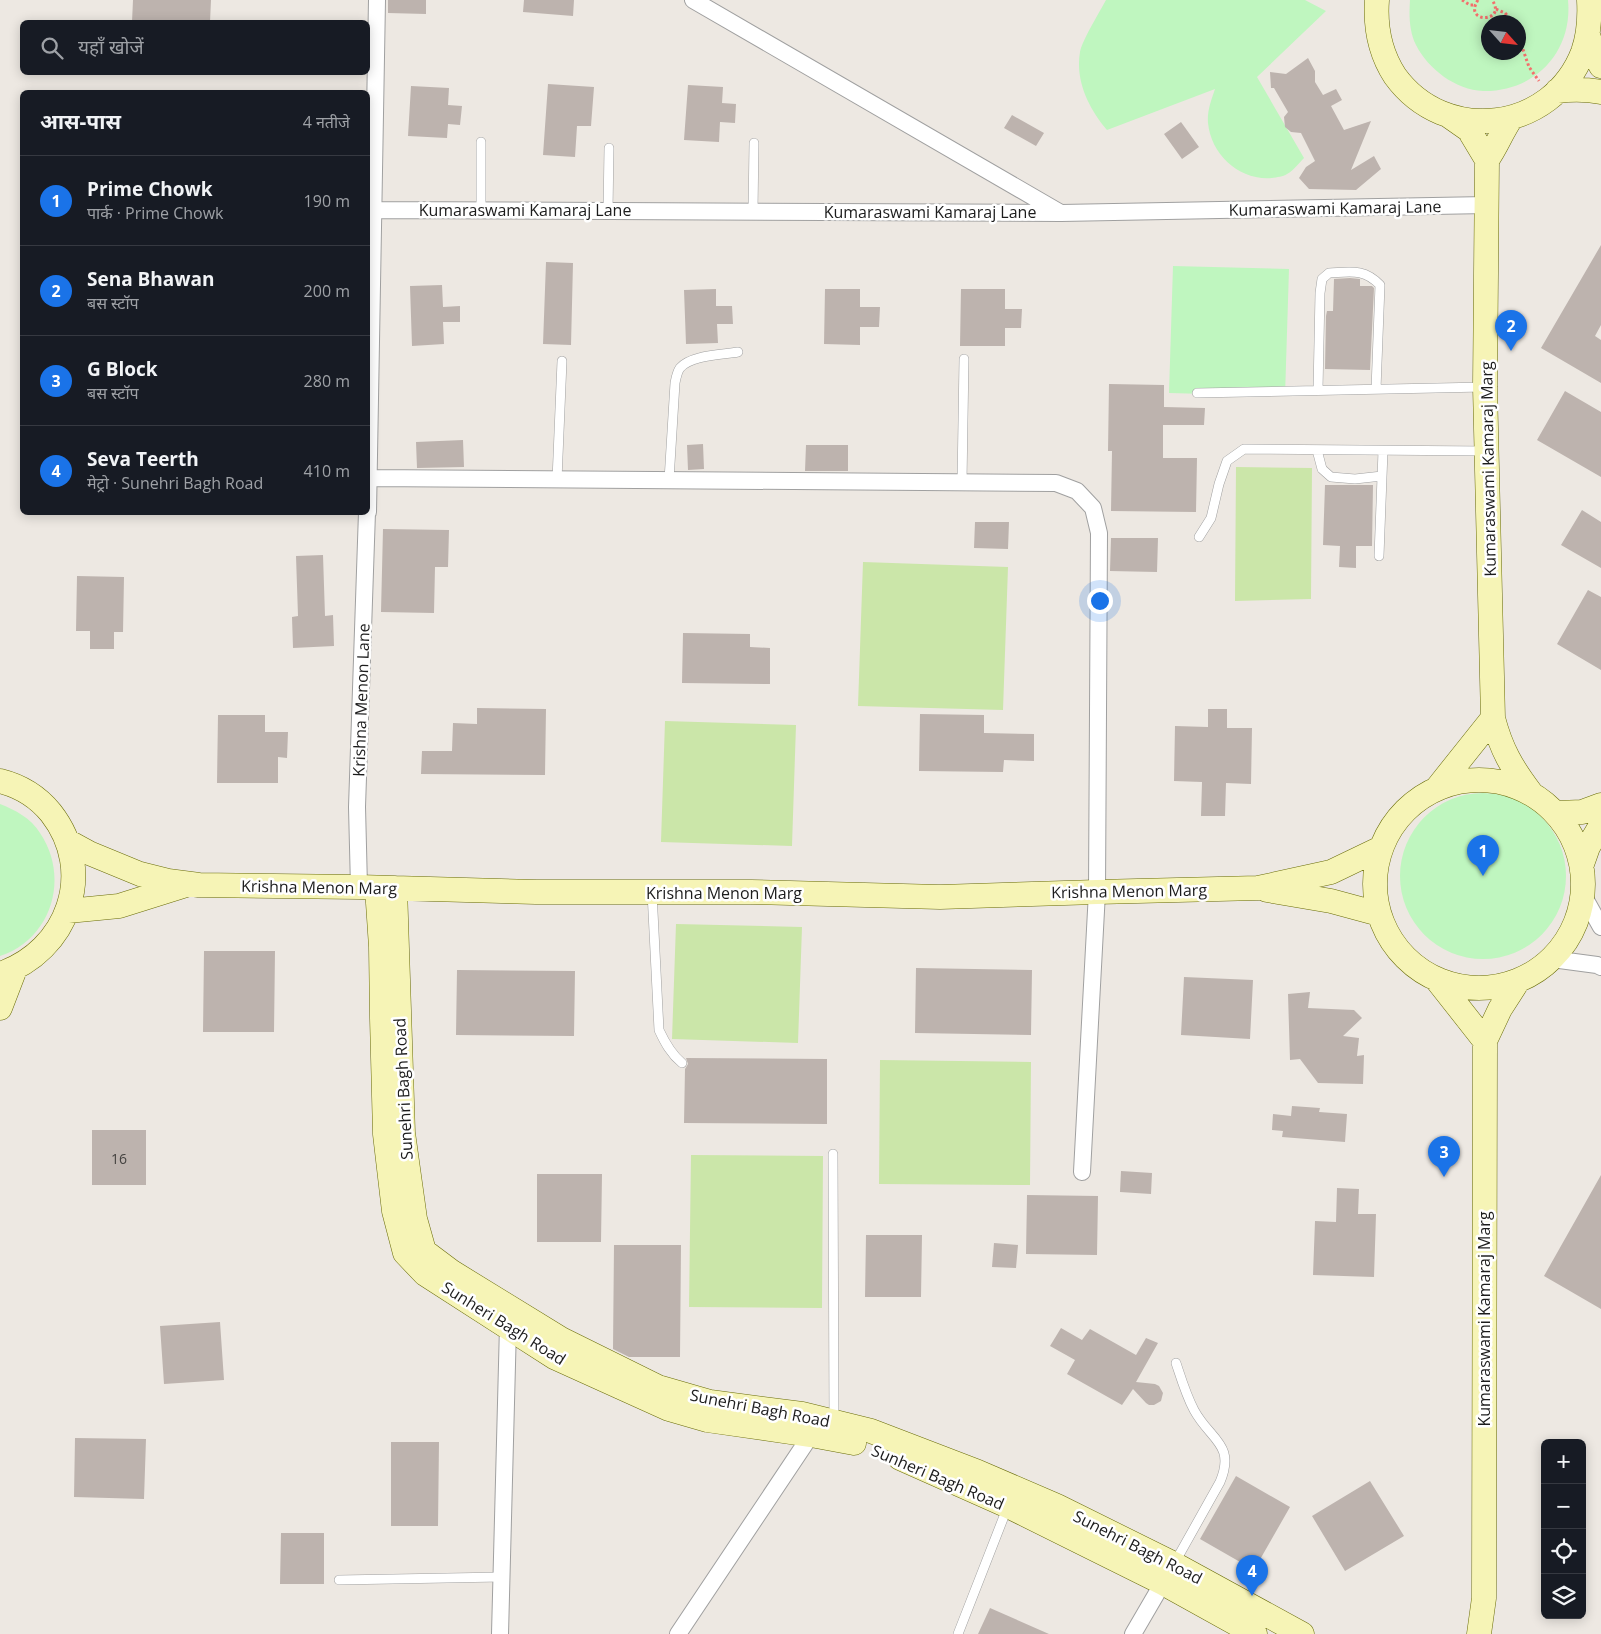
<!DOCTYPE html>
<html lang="hi">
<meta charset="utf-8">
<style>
:root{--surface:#171b24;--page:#242831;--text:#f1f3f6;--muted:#9ea1a6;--line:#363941;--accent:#1a73e8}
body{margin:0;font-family:"Open Sans","Noto Sans Devanagari",sans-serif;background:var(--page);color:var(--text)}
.controls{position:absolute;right:15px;bottom:15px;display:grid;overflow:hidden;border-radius:8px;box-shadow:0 2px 12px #0003}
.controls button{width:45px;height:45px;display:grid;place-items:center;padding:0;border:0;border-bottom:1px solid var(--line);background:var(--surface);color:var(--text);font:25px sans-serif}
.compass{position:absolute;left:1481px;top:15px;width:45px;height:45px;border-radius:50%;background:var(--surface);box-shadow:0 2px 12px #0003;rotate:117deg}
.you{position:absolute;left:1099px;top:600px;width:18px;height:18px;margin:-12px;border:4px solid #fff;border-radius:50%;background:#1a73e8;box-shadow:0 0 0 8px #1a73e833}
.badge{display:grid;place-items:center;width:32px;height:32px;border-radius:50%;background:var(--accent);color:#fff;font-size:16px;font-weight:700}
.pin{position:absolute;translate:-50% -41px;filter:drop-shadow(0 1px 2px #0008)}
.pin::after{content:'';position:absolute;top:26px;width:18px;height:15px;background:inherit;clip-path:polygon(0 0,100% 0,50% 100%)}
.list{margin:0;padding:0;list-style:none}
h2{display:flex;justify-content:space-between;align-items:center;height:65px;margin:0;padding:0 20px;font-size:21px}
h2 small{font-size:16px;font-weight:400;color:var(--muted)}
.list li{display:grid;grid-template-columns:32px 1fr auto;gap:15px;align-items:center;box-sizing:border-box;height:90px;padding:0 20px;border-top:1px solid var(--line)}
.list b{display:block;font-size:19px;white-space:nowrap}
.list p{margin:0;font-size:16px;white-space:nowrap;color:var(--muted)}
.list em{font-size:16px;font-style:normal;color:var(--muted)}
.icon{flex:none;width:28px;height:28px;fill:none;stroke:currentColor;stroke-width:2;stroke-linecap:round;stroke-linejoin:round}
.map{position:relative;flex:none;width:1601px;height:1634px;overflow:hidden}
.search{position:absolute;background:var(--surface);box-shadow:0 2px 12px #0003;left:20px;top:20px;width:350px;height:55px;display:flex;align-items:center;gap:12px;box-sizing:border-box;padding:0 18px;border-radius:8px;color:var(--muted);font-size:19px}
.panel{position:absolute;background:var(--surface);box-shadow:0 2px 12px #0003;left:20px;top:90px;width:350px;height:425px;border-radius:8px}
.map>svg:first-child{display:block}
.grass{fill:#cbe6a9}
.park{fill:#bff6bf;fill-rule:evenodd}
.building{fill:#bdb3ae}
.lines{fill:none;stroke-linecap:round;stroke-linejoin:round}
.lane-casing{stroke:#a0a0a0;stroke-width:10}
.street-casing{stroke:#a0a0a0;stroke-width:18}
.secondary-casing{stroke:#696c09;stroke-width:25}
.path{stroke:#f36f6c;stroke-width:3;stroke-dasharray:2.5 2.5;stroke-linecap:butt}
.lane{stroke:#fff;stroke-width:9}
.street{stroke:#fff;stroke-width:16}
.secondary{stroke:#f6f4b6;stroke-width:24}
.labels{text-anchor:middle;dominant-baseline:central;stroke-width:5;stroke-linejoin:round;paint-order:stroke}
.number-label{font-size:14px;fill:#444240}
.street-label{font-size:16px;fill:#1c1c1c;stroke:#fff}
</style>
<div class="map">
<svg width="1601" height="1634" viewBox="0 0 1601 1634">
<rect width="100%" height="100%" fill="#ede8e2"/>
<path class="grass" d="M1236,467l76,1 -1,131 -76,2z
M863,562l145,5 -5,143 -145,-4z
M665,721l131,4 -4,121 -131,-4z
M676,924l126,3 -4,116 -126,-4z
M880,1060l151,2 -1,123 -151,-1z
M691,1155l132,1 -1,152 -133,-1z"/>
<path class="park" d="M1106,0h199l21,11 -69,66 47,81c-5,5 -11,13 -17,16 -4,3 -10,3 -15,4 -32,3 -61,-23 -64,-55 -1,-12 3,-22 7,-34l-108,41c-18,-21 -32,-49 -27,-78 2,-11 20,-41 26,-52z
M1410,0h158c5,52 -33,92 -85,91 -27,-1 -55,-22 -67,-46 -7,-14 -7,-30 -6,-45zM1518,22v30h-30v-30z
M1173,266l116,3 -4,127 -116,-3z
M1400 876a83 83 0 1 1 166 0a83 83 0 1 1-166 0Z
M0,804c15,6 31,14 40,29 30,44 12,106 -40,123z"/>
<path class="building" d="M133,0h78l-1,22h-78z
M388,0h38v14l-38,-1z
M524,0h50l-1,16 -50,-4z
M1308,58l7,13v11l8,13 13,-6 6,11 -11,6 13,24 27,-9 -20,49 23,-14 7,13 -25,21 -47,-1 -10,-11 7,-11 9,-6 -14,-28 -10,-1 -6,-5 -1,-10 4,-5 -14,-24h-3l-1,-16 16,2z
M548,84l46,3 -3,39h-14l-2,31 -32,-2z
M688,85l35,2 -1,16 14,1 -1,19 -15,-1 -1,20 -35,-2z
M411,86l38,2 -1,17 14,1 -2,19 -12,-1 -1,14 -39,-2z
M1012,115l32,18 -8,13 -32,-18z
M1181,122l18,25 -17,12 -18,-25z
M1601,245v80l-6,11 6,4v43l-60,-35z
M546,262l27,1 -2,82 -28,-1z
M1350,278l10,1v7h12l2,2 -4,82 -45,-1 1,-53 1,-5h6l1,-32z
M442,285l1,22 17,-1v16h-17l1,22 -32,2 -2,-60z
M716,289v17h16l1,18h-16l1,19 -32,1 -2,-54z
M825,289h35v18h20l-1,20h-19v18l-36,-1z
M961,289h44v20h17l-1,19h-16v18h-45z
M1109,384l55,1v22l41,1 -1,17h-41v33h34l-1,54 -85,-1 1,-60h-4z
M1565,391l36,21v65l-64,-37z
M463,440l1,27 -47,1 -1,-26z
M703,444l1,25 -16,1 -1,-25z
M806,445h42v26h-43z
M1325,485h48l-1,61h-16v22l-17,-1 1,-21 -17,-1z
M1582,510l19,12v46l-40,-23z
M975,522h34l-1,27 -34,-1z
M383,529l66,1 -1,37h-13l-1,46 -53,-1z
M1111,538h47l-1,34 -47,-1z
M323,555l2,61 8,-1 1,31 -41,2 -1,-31 6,-1 -2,-60z
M77,576l47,1 -1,55h-9v17h-24v-18h-14z
M1588,590l13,7v73l-44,-26z
M683,633l67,1v13l20,1v36l-88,-1z
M477,708l69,1 -1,66 -124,-1 1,-23h30l1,-28 24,1z
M1208,709h19v19h25l-1,56 -25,-1 -1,33h-24l1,-34 -28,-1 1,-55 33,1z
M920,714l64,1v18l50,1v27l-30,-1 -1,12 -84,-1z
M218,715h47v17h23l-1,26 -9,-1v26h-61z
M204,951h71l-1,81h-71z
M916,968l116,2 -1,65 -116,-2z
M457,970l118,1 -1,65 -118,-1z
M1184,977l69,3 -3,59 -69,-4z
M1310,992l-2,16 46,2 8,8 -19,18 16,2 -2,18 7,-1 -1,29 -45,-1 -18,-24 -10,1 -2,-66z
M686,1058l141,1v65l-143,-1 1,-54 3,-5z
M1292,1106l28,2 -1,4 28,2 -2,28 -63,-5 1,-6 -11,-1 1,-16 18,2z
M92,1130h54v55h-54z
M1121,1171l31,2 -1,21 -31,-2z
M537,1174h65l-1,68h-64z
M1601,1175v134l-57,-33z
M1337,1188l22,1 -1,25h18l-2,63 -61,-2 2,-54 21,1z
M1027,1195l71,1 -1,59 -71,-1z
M866,1235h56l-1,62h-56z
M994,1243l24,2 -2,23 -24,-1z
M614,1245h67l-1,112h-51l-16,-8z
M220,1322l4,58 -60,4 -4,-58z
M1061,1328l21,12 8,-11 46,26 10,-17 12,5 -22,39 19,2 4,2 4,7 -2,8 -7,4h-5l-3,-2 -13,-14 -11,16 -55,-31 8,-14 -25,-14z
M75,1438l71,1 -2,60 -70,-2z
M391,1442h48l-1,84h-47z
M1236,1476l54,31 -36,63 -54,-31z
M1370,1481l34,55 -59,35 -33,-55z
M281,1533h43v51h-44z
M990,1608l59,26h-71z"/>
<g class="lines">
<g class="lane-casing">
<path id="lane" d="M481,142v68
M608,211l1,-63
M753,211l1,-68
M1318,390l2,-97 2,-14 7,-6c21,-1 35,-5 51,12l-4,104
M1197,393l287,-6
M1317,450l5,19 9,8 24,2 27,-3
M557,480l5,-119
M669,480l6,-97c1,-5 2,-11 5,-15 11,-13 42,-13 58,-16
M962,482l2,-123
M1199,537l12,-19 8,-34 8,-23 17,-12 242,2
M1379,556l4,-105
M652,892l7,138c6,13 12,24 23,33
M833,1154l1,268
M1174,1564l46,-82c16,-38 -10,-42 -26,-72 -8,-15 -13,-32 -18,-47
M339,1580l162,-3
M958,1634l50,-128"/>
</g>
<g class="street-casing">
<path id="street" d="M693,0l366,212
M373,210l688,3 426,-8
M369,478l687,5 21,8 16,17 6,25 -2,359 -15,280
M368,512l9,-512
M359,887l-2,-80 10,-295
M1583,895l18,32
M1552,959l45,6 4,2
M500,1634l8,-308
M678,1634l133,-199
M1133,1634l35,-60"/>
</g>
<g class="secondary-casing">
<path id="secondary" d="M1377,0c-2,27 3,53 18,76 50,69 157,57 188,-24 6,-17 7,-34 6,-52
M1588,35l5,16 8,15
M1557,91c15,-2 29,-2 44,1
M1449,116l20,14 18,30 -2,227 8,331c8,31 19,50 38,75
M1487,160c10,-14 15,-29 25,-43
M1375 884a104 104 0 1 1 208 0a104 104 0 1 1-208 0Z
M0,781c20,5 38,16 51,32 46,59 17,138 -51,161
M1438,787l55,-69
M1557,813l25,-1 19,-7
M67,841l22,12 51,21 28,7 31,4 160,2 177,5h215l189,5 157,-5 161,-4 73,-16 50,-24
M1582,864l6,-17 13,-22
M377,888l4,59 1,71 3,116 9,77 11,42 20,21 129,83 115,52 38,11 104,15 43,8
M395,888l8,245 12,86 9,32 28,21 109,67 97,48 52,15 92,12 69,17 107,41 79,34 117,58 128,70
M1267,890l64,11 48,13
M68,911l51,-5 70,-22
M1437,980l48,61
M0,1008l15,-39
M900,1458l108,48 155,77 92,51
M1479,1634l5,-36 1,-557 15,-32 18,-28"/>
</g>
<path class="path" d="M1462,0l8,5h5
M1478,0c-16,24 30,23 14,0
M1496,9l9,4 8,9
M1518,35l11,32 10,14"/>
<use href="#lane" class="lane"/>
<use href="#street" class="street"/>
<use href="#secondary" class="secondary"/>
</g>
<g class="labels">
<g class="number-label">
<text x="119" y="1158">16</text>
</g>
<g class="street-label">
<text transform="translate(1335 208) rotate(-1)">Kumaraswami Kamaraj Lane</text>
<text x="525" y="210">Kumaraswami Kamaraj Lane</text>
<text x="930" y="212">Kumaraswami Kamaraj Lane</text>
<text transform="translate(1488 469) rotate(-91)">Kumaraswami Kamaraj Marg</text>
<text transform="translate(361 700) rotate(-88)">Krishna Menon Lane</text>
<text transform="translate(319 887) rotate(1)">Krishna Menon Marg</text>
<text transform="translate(1129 891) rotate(-1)">Krishna Menon Marg</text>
<text x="724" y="893">Krishna Menon Marg</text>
<text transform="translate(403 1089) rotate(-93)">Sunehri Bagh Road</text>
<text transform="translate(1484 1319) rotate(-90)">Kumaraswami Kamaraj Marg</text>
<text transform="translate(504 1323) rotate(32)">Sunheri Bagh Road</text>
<text transform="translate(760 1408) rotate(11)">Sunehri Bagh Road</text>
<text transform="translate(938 1477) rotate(23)">Sunheri Bagh Road</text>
<text transform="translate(1138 1547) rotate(27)">Sunehri Bagh Road</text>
</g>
</g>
</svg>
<div class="controls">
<button>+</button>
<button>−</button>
<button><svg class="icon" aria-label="locate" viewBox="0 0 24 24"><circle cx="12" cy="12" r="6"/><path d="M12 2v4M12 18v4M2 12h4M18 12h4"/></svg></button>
<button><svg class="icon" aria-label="layers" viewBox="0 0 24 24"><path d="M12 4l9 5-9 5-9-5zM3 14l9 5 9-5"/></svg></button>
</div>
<svg class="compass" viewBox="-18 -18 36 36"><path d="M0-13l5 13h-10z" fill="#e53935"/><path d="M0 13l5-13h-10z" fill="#9ea1a6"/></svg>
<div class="you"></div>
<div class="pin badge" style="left:1483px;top:876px">1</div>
<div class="pin badge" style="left:1511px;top:351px">2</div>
<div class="pin badge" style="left:1444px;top:1177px">3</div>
<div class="pin badge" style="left:1252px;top:1596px">4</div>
<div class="search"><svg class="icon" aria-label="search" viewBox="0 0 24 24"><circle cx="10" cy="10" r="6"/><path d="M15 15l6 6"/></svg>यहाँ खोजें</div>
<section class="panel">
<h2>आस-पास<small>4 नतीजे</small></h2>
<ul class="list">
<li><span class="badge">1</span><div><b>Prime Chowk</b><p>पार्क · Prime Chowk</p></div><em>190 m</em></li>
<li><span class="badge">2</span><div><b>Sena Bhawan</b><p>बस स्टॉप</p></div><em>200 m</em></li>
<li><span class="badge">3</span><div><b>G Block</b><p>बस स्टॉप</p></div><em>280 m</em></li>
<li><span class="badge">4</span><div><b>Seva Teerth</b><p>मेट्रो · Sunehri Bagh Road</p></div><em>410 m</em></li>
</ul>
</section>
</div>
